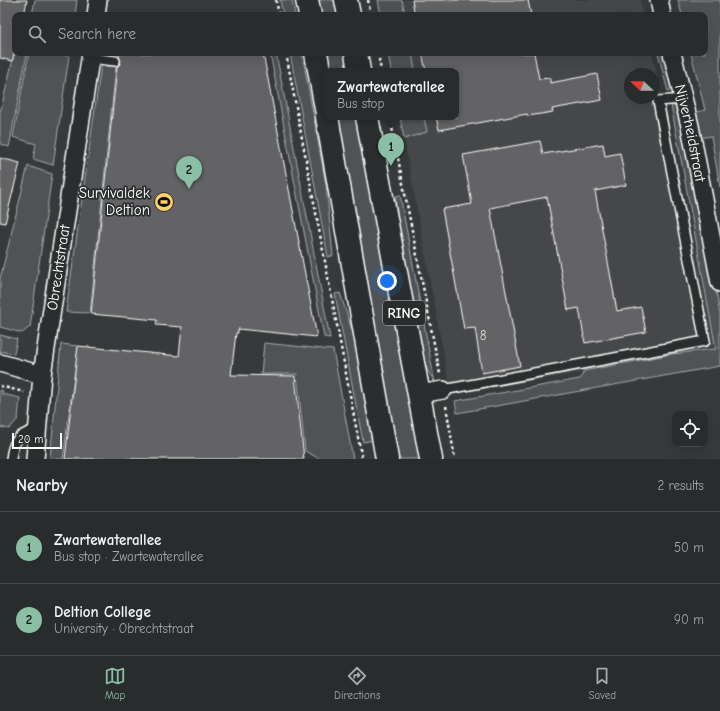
<!DOCTYPE html>
<meta charset="utf-8">
<style>
:root{--surface:#292c2c;--page:#353838;--text:#f1f3f6;--muted:#a5a7a9;--line:#454848;--accent:#8abfa5}
body{margin:0;font-family:"Comic Neue",sans-serif;background:var(--page);color:var(--text)}
.controls{position:absolute;right:12px;bottom:12px;display:grid;overflow:hidden;border-radius:8px;box-shadow:0 4px 16px #0002}
.controls button{width:36px;height:36px;display:grid;place-items:center;padding:0;border:0;border-bottom:1px solid var(--line);background:var(--surface);color:var(--text);font:20px sans-serif}
.compass{position:absolute;left:624px;top:68px;width:36px;height:36px;border-radius:50%;background:var(--surface);box-shadow:0 4px 16px #0002;rotate:292deg}
.scale{position:absolute;left:12px;bottom:10px;width:50px;box-sizing:border-box;padding-left:4px;border:2px solid #fff;border-top:0;font-size:11px;line-height:14px;white-space:nowrap;color:#fff;-webkit-text-stroke:3px #2a2d2e;paint-order:stroke}
.you{position:absolute;left:387px;top:281px;width:14px;height:14px;margin:-10px;border:3px solid #fff;border-radius:50%;background:#1a73e8;box-shadow:0 0 0 6px #1a73e833}
.badge{display:grid;place-items:center;width:26px;height:26px;border-radius:50%;background:var(--accent);color:#111;font-size:13px;font-weight:700}
.pin{position:absolute;translate:-50% -33px;filter:drop-shadow(0 1px 2px #0008)}
.pin::after{content:'';position:absolute;top:21px;width:14px;height:12px;background:inherit;clip-path:polygon(0 0,100% 0,50% 100%)}
.popup{position:absolute;left:323px;top:68px;width:136px;height:52px;box-sizing:border-box;display:grid;place-content:center;border-radius:8px;background:var(--surface);filter:drop-shadow(0 1px 3px #0005);font-size:13px;white-space:nowrap;color:var(--muted)}
.popup b{font-size:15px;color:var(--text)}
.popup::after{content:'';position:absolute;left:50%;top:100%;margin-left:-8px;border:8px solid transparent;border-top-color:var(--surface)}
.list{margin:0;padding:0;list-style:none}
h2{display:flex;justify-content:space-between;align-items:center;height:52px;margin:0;padding:0 16px;font-size:17px}
h2 small{font-size:13px;font-weight:400;color:var(--muted)}
.list li{display:grid;grid-template-columns:26px 1fr auto;gap:12px;align-items:center;box-sizing:border-box;height:72px;padding:0 16px;border-top:1px solid var(--line)}
.list b{display:block;font-size:15px;white-space:nowrap}
.list p{margin:0;font-size:13px;white-space:nowrap;color:var(--muted)}
.list em{font-size:13px;font-style:normal;color:var(--muted)}
.icon{flex:none;width:22px;height:22px;fill:none;stroke:currentColor;stroke-width:2;stroke-linecap:round;stroke-linejoin:round}
.map{position:relative;flex:none;width:720px;height:459px;overflow:hidden}
.search{position:absolute;background:var(--surface);box-shadow:0 4px 16px #0002;left:12px;right:12px;top:12px;height:44px;display:flex;align-items:center;gap:10px;box-sizing:border-box;padding:0 14px;border-radius:8px;color:var(--muted);font-size:15px}
.sheet{height:196px;background:var(--surface)}
nav{display:flex;justify-content:space-around;align-items:center;box-sizing:border-box;height:56px;border-top:1px solid var(--line);background:var(--surface);font-size:11px;color:var(--muted)}
nav a{display:grid;justify-items:center;gap:2px}
nav .on{color:var(--accent)}
.map>svg:first-child{display:block}
.built{fill:#444748;fill-rule:evenodd}
.green{fill:#505354;stroke:#a8a9aa}
.building{fill:#636465;stroke:#fff}
.lines{fill:none;stroke-linecap:round;stroke-linejoin:round}
.service-casing{stroke:#fff;stroke-width:12}
.minor-casing{stroke:#fff;stroke-width:20}
.primary-casing{stroke:#fff;stroke-width:25}
.path{stroke:#fff;stroke-width:2.5;stroke-dasharray:3 3;stroke-linecap:butt}
.service{stroke:#2a2d2e;stroke-width:9}
.minor{stroke:#2a2d2e;stroke-width:17}
.primary{stroke:#2a2d2e;stroke-width:22}
.labels{text-anchor:middle;dominant-baseline:central;stroke-width:3.5;stroke-linejoin:round;paint-order:stroke}
.number-label{font-size:13px;fill:#d8d8d8}
.shield{fill:#2a2d2e;stroke:#bfc0c0;stroke-width:1}
.shield-label{font-size:14px;font-weight:bold;fill:#fff}
.street-label{font-size:15px;fill:#fff;stroke:#2a2d2e}
.poi-label{font-size:15px;fill:#fff;stroke:#2a2d2e;text-anchor:end}
</style>
<div class="map">
<svg width="720" height="459" viewBox="0 0 720 459">
<rect width="100%" height="100%" fill="#373a3b"/>
<filter id="ink" filterUnits="userSpaceOnUse"><feTurbulence type="fractalNoise" baseFrequency=".025" numOctaves="2"/><feDisplacementMap in="SourceGraphic" scale="8" xChannelSelector="R" yChannelSelector="G"/><feConvolveMatrix kernelMatrix="1 2 1 2 8 2 1 2 1" color-interpolation-filters="sRGB"/></filter>
<g filter="url(#ink)">
<path class="built" d="M379,0h261l3,15h-262z
M388,53h264l65,296 -266,46 -51,-278h56v-46h-64zM630,74h24v24h-24z"/>
<path class="green" d="M35,0h42l-2,15h-43z
M280,0h12l3,15h-12z
M309,0h25l3,15h-25z
M378,0h24l3,15h-24z
M678,0h42v187l-9,-51 -12,2 -5,-25 11,-3 -14,-57h14v-38h-23z
M15,51v2h12l-18,94 -9,-3v-31z
M29,53h25l15,3 -16,109 -20,-6 3,-15 -23,-7z
M270,53h6l54,285 -6,-1z
M290,53h12l24,132 7,71 -5,1z
M319,53h25l4,18h-22z
M388,53h24l3,18h-24z
M658,53h8l8,31 -4,7 -2,1z
M101,66h15l-26,247 -24,-1z
M671,105l5,2 2,6h3l36,182 3,20v51l-263,47 -2,-12 125,-22 4,-8 88,-17 44,-5z
M331,117h25l65,342h-25z
M400,117h24l3,15 -23,7z
M28,166l24,8 -22,153 -8,6 -22,-6v-48z
M400,195l35,188 -17,-30 -23,-123 1,-34z
M340,293l15,46 19,101 -11,2 -28,-148z
M0,335l17,4 -3,15 -14,-3z
M264,343l69,7 20,109h-33l-15,-8 -8,-77h-36z
M61,344l17,2 -15,113h-13z
M0,390l3,1 -1,3 18,4 -2,21 -9,10 -9,-2z"/>
<path class="building" d="M0,0h27l-3,15h-9v36l-3,10 -12,-3z
M412,0h116l3,15h-116z
M118,53h145l54,284 -79,-8v4h-2l-5,42 64,1 9,83h-239l13,-113 101,10 3,-29 -26,-2 1,-5 -66,-6 26,-247 4,-6z
M422,53h112l5,26 11,-1v5l47,-9 5,26 -50,9 1,3 -25,4 -1,-2 -88,16 -3,-13h20v-46h-30z
M540,141l3,13 60,-10 2,12 15,-3 6,32 -31,6 22,120 24,-4 5,25 -61,11 -6,-35 -11,2 -21,-113 -57,11 30,158 -38,7 -7,-45 -11,1 -22,-120 30,-5 -9,-49z
M0,158l20,5 -15,60 -5,-1z"/>
<g class="lines">
<g class="service-casing">
<path id="service" d="M90,58l25,3
M443,390l262,-49 -47,-240 25,-2
M11,459c2,-20 8,-24 26,-30"/>
</g>
<g class="minor-casing">
<g id="minor">
<path d="M659,0l3,15"/>
<path d="M96,15l2,-15"/>
<path id="s1" d="M672,53l18,73 30,157"/>
<path d="M0,363l42,12"/>
<path d="M419,394l24,-4"/>
<path id="s2" d="M35,459l7,-84 49,-322"/>
</g>
</g>
<g class="primary-casing">
<path id="primary" d="M307,0l3,15
M346,0l3,15
M316,53l10,56
M356,53l3,18
M327,117l60,342
M367,117l64,342"/>
</g>
<path class="path" d="M276,0l3,15
M368,0l3,15
M286,53l76,406
M378,53l3,18
M390,117l50,257
M0,386l24,6
M446,406l9,53"/>
<use href="#service" class="service"/>
<use href="#minor" class="minor"/>
<use href="#primary" class="primary"/>
</g>
</g>
<defs>
<g id="stadium-disc" transform="scale(1)"><circle r="9.5" fill="#ffd166" stroke="#2a2d2e"/><path d="M0-5a6.5 5 0 1 0 0 10a6.5 5 0 1 0 0-10ZM-3.5-1.8h7v3.6h-7Z" fill="#111"/></g>
</defs>
<g fill-rule="evenodd">
<use href="#stadium-disc" x="164" y="202"/>
</g>
<g class="labels">
<g class="number-label">
<text x="483" y="335">8</text>
</g>
<rect class="shield" x="383" y="301" width="42" height="24" rx="3"/>
<g class="shield-label">
<text x="404" y="313">RING</text>
</g>
<g class="street-label">
<text stroke="none"><textPath href="#s1" startOffset="82">Nijverheidstraat</textPath></text>
<text stroke="none"><textPath href="#s2" startOffset="193">Obrechtstraat</textPath></text>
</g>
<g class="poi-label">
<text x="150" y="193">Survivaldek<tspan x="150" dy="17">Deltion</tspan></text>
</g>
</g>
</svg>
<div class="controls">
<button><svg class="icon" aria-label="locate" viewBox="0 0 24 24"><circle cx="12" cy="12" r="6"/><path d="M12 2v4M12 18v4M2 12h4M18 12h4"/></svg></button>
</div>
<svg class="compass" viewBox="-18 -18 36 36"><path d="M0-13l5 13h-10z" fill="#e53935"/><path d="M0 13l5-13h-10z" fill="#a5a7a9"/></svg>
<div class="scale">20 m</div>
<div class="you"></div>
<div class="pin badge" style="left:391px;top:166px">1</div>
<div class="popup"><b>Zwartewaterallee</b>Bus stop</div>
<div class="pin badge" style="left:189px;top:189px">2</div>
<div class="search"><svg class="icon" aria-label="search" viewBox="0 0 24 24"><circle cx="10" cy="10" r="6"/><path d="M15 15l6 6"/></svg>Search here</div>
</div>
<section class="sheet">
<h2>Nearby<small>2 results</small></h2>
<ul class="list">
<li><span class="badge">1</span><div><b>Zwartewaterallee</b><p>Bus stop · Zwartewaterallee</p></div><em>50 m</em></li>
<li><span class="badge">2</span><div><b>Deltion College</b><p>University · Obrechtstraat</p></div><em>90 m</em></li>
</ul>
</section>
<nav>
<a class="on"><svg class="icon" aria-label="map" viewBox="0 0 24 24"><path d="M3 6l6-2 6 2 6-2v14l-6 2-6-2-6 2zM9 4v14M15 6v14"/></svg>Map</a>
<a><svg class="icon" aria-label="directions" viewBox="0 0 24 24"><path d="M12 3l9 9-9 9-9-9zM9 14v-3h6M13 9l2 2-2 2"/></svg>Directions</a>
<a><svg class="icon" aria-label="saved" viewBox="0 0 24 24"><path d="M7 4h10v16l-5-4-5 4z"/></svg>Saved</a>
</nav>
